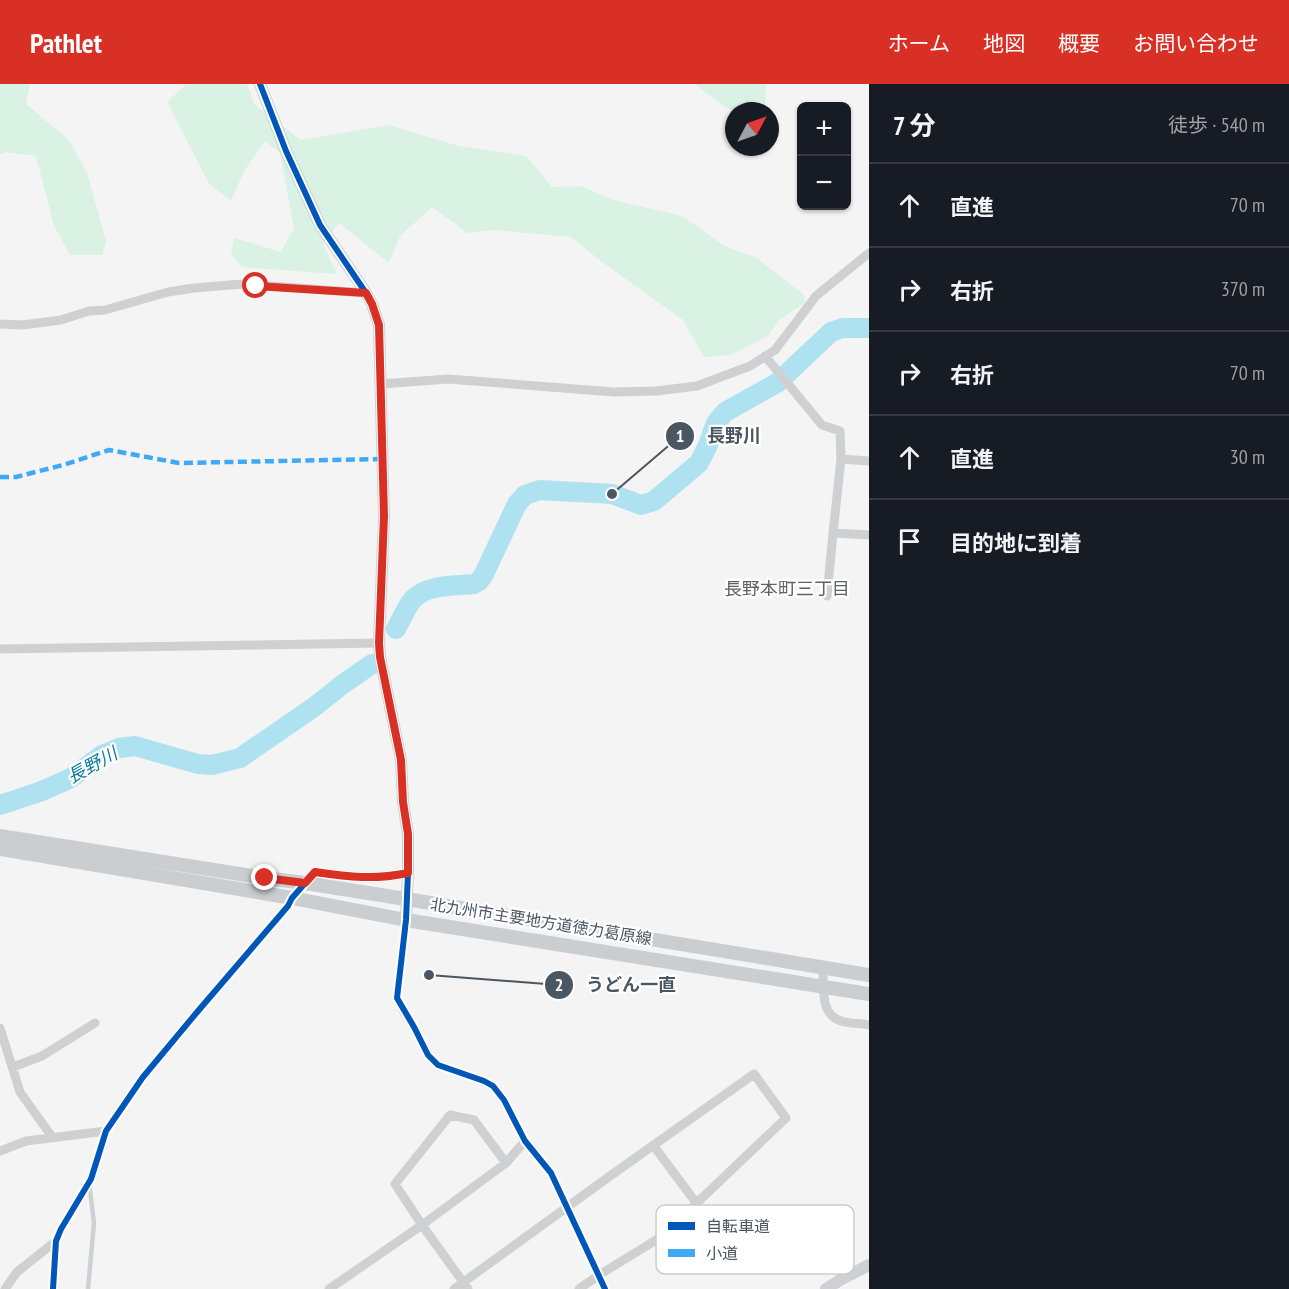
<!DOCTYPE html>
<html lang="ja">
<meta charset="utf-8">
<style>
:root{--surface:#171b24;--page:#242831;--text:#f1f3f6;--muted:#9ea1a6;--line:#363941;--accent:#d93025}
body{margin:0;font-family:"PT Sans Narrow","Noto Sans JP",sans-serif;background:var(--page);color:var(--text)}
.controls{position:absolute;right:18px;top:18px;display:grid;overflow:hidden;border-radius:9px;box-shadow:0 2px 4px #0004}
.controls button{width:54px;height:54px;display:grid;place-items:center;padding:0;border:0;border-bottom:2px solid var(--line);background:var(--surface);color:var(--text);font:30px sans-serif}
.compass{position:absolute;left:725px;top:18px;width:54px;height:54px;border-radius:50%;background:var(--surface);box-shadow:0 2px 4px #0004;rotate:49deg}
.stop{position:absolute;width:18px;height:18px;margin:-14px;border:4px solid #d93025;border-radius:50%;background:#fff}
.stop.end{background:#d93025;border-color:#fff;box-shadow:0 2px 6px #0008}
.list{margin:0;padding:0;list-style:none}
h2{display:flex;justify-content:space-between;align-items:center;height:78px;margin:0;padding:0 24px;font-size:26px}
h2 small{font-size:20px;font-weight:400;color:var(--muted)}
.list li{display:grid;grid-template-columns:39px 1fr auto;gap:18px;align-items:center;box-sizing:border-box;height:84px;padding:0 24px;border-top:2px solid var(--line)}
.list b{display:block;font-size:22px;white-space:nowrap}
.list em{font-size:20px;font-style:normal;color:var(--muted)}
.icon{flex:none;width:33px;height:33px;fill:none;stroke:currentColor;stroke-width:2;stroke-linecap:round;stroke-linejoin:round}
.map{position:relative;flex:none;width:869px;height:1205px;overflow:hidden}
header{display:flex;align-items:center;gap:36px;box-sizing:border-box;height:84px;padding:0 30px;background:var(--accent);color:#fff}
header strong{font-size:28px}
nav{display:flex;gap:33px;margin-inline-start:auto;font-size:21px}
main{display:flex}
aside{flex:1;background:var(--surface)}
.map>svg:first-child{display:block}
.green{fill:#d9f2e3}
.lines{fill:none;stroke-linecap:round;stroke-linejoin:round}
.river{stroke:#aee2f0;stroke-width:20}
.lane{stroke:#ced0d2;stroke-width:4.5}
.street{stroke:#ced0d2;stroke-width:9}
.secondary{stroke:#ced0d4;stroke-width:12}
.primary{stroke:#caced1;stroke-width:14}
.quiet{stroke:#3fa9f5;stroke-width:4.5;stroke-dasharray:9 4.5;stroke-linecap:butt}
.cycleway-casing{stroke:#fff;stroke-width:10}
.cycleway{stroke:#0057b8;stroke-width:6}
.route{stroke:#d93025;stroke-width:8}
.labels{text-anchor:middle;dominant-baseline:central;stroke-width:4.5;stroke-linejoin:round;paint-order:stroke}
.street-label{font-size:16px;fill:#4a5661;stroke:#fff}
.neighbourhood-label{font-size:18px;fill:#5f6368;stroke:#fff}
.water-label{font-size:18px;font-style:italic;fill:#0c7c9b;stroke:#fff}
.key{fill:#fff;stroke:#c9ccd0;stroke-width:1.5}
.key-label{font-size:16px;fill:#4a5661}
.leader{fill:none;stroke:#4a5661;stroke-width:2}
.callout-dot{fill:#4a5661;stroke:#fff;stroke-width:2}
.mark-label{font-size:18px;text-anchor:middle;font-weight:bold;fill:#fff}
.callout-label{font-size:18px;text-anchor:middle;font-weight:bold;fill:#4a5661;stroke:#fff;stroke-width:4.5;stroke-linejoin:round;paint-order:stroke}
</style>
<header>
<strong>Pathlet</strong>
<nav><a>ホーム</a><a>地図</a><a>概要</a><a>お問い合わせ</a></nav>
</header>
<main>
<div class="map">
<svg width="869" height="1205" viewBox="0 0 869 1205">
<rect width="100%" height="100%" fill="#f4f4f4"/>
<path class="green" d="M0,0h30l-4,20 43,36 18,33 19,68 -4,14h-32l-16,-29 -18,-70 -30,-4 -6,2z
M186,0h61l7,20 47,36 87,-15 71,21 67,10 26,31 29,-1 32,14 69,16 43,30 32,12 47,37 1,8 -26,17 -11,16 -38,19 -26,2 -21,-37 -81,-58 -31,-25 -77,-7 -26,3 -36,-26 -32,29 -11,27 -50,-40 -16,21 14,30 -95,-7 -11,-13 3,-16 47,14 13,-24 -14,-75 -15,-12 -21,30 -13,30 -22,-17 -42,-82z
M695,0h71l-1,27 -31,1 -22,-14z"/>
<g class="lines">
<path class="river" d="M396,545c5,-9 9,-18 14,-26 13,-19 43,-17 64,-19l5,-3 4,-5 34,-72 8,-9 15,-5 72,4 29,11 13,-4 45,-38 9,-18 8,-22 9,-11 52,-29 54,-51 12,-4h26
M0,721l42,-14 29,-13 31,-23 17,-7 16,-2 63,18 14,1 28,-7 74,-51 29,-23 29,-20"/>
<path class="lane" d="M88,1205l6,-66 -4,-33v-6"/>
<path class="street" d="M0,240l22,1 39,-5 28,-9 16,-1 63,-18 26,-4 49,-4 123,9
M765,272l57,69 18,6 1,28 -8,74
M381,300l67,-5 166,13 42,-1 41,-5 53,-20 25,-16 41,-54 53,-43
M841,375l28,2
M827,512l6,-63 36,2
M0,565l379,-6
M406,836l-9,78 8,16 9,13 14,28 10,10 46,16 9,5 11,14 21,41 26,32 54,116
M823,883c1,18 -4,47 18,54 9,3 19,2 28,4
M0,944l20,64 32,45
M13,983l29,-11 53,-33
M653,1061l44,59
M0,1067l26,-10 80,-10
M5,1205l12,-17 39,-31
M53,1205l3,-48 5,-12 30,-50 15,-48 37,-54 55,-66 90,-105 4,-8 23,-26c34,5 59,8 93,1
M329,1205l93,-64 84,-62 19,-22
M454,1205l156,-113 144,-102 32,44 -125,119 -62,38 -20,14
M468,1205l-46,-64 -27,-41 55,-69 24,5 32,43"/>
<path class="secondary" d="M260,0l26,67 34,74 46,68 6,11 7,21 5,192 -5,126 1,14 21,103 2,42 5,32v39l-2,47
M826,1205l14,-9 29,-15"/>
<path class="primary" d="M0,752l265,42 40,5 101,16 463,76
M0,765l292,49 114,22 463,74"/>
<path class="quiet" d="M0,393h16l47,-12 46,-15 70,13 204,-4"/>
<g class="cycleway-casing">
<path id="cycleway" d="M260,0l26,67 34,74 46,68 6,11 7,21 5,192 -5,126 1,14 21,103 2,42 5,32v39l-2,47 -9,78 17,29 14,28 10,10 46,16 9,5 11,14 21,41 26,32 54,116
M53,1205l3,-48 5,-12 30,-50 15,-48 37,-54 55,-66 90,-105 4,-8 23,-26c34,5 59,8 93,1"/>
</g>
<use href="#cycleway" class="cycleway"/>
</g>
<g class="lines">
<path class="route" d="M256,202l110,7 6,11 7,21 5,191 -5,127 1,14 21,103 2,42 5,32v39c-34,7 -59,4 -93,-1l-10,11 -40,-5"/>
</g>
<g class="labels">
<g class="street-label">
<text transform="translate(541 837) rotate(9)">北九州市主要地方道徳力葛原線</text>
</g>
<g class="neighbourhood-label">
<text x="787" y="504">長野本町三丁目</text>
</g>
<g class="water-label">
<text transform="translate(92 681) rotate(-29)">長野川</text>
</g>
</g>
<rect x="656" y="1121" width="198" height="69" rx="9" class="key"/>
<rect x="668" y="1138" width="27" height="8" fill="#0057b8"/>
<rect x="668" y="1165" width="27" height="8" fill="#3fa9f5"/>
<g class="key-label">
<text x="706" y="1148">自転車道</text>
<text x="706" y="1175">小道</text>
</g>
<path class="leader" d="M612 410L680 352M429 891L559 901"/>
<g class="callout-dot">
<circle cx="612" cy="410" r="6"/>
<circle cx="429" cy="891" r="6"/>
<circle cx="680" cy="352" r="15"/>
<circle cx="559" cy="901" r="15"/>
</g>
<g class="mark-label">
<text x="680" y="358">1</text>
<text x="559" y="907">2</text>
</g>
<g class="callout-label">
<text x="734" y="358">長野川</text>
<text x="631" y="907">うどん一直</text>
</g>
</svg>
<div class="controls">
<button>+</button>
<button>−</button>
</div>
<svg class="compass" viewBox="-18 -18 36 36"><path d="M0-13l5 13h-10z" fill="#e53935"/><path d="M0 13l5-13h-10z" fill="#9ea1a6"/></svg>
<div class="stop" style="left:256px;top:202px"></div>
<div class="stop end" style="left:265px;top:794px"></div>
</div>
<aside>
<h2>7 分<small>徒歩 · 540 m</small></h2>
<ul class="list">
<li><svg class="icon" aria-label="ahead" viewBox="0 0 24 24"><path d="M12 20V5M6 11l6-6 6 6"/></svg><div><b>直進</b></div><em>70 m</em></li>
<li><svg class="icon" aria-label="right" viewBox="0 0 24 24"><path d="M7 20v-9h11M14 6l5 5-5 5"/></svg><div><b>右折</b></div><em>370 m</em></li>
<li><svg class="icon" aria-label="right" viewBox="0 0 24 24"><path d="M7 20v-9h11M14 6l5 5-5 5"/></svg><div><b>右折</b></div><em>70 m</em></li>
<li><svg class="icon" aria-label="ahead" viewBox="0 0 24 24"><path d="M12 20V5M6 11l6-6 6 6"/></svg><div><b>直進</b></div><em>30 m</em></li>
<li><svg class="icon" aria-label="arrive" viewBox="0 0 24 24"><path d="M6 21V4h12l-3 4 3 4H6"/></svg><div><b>目的地に到着</b></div></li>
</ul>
</aside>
</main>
